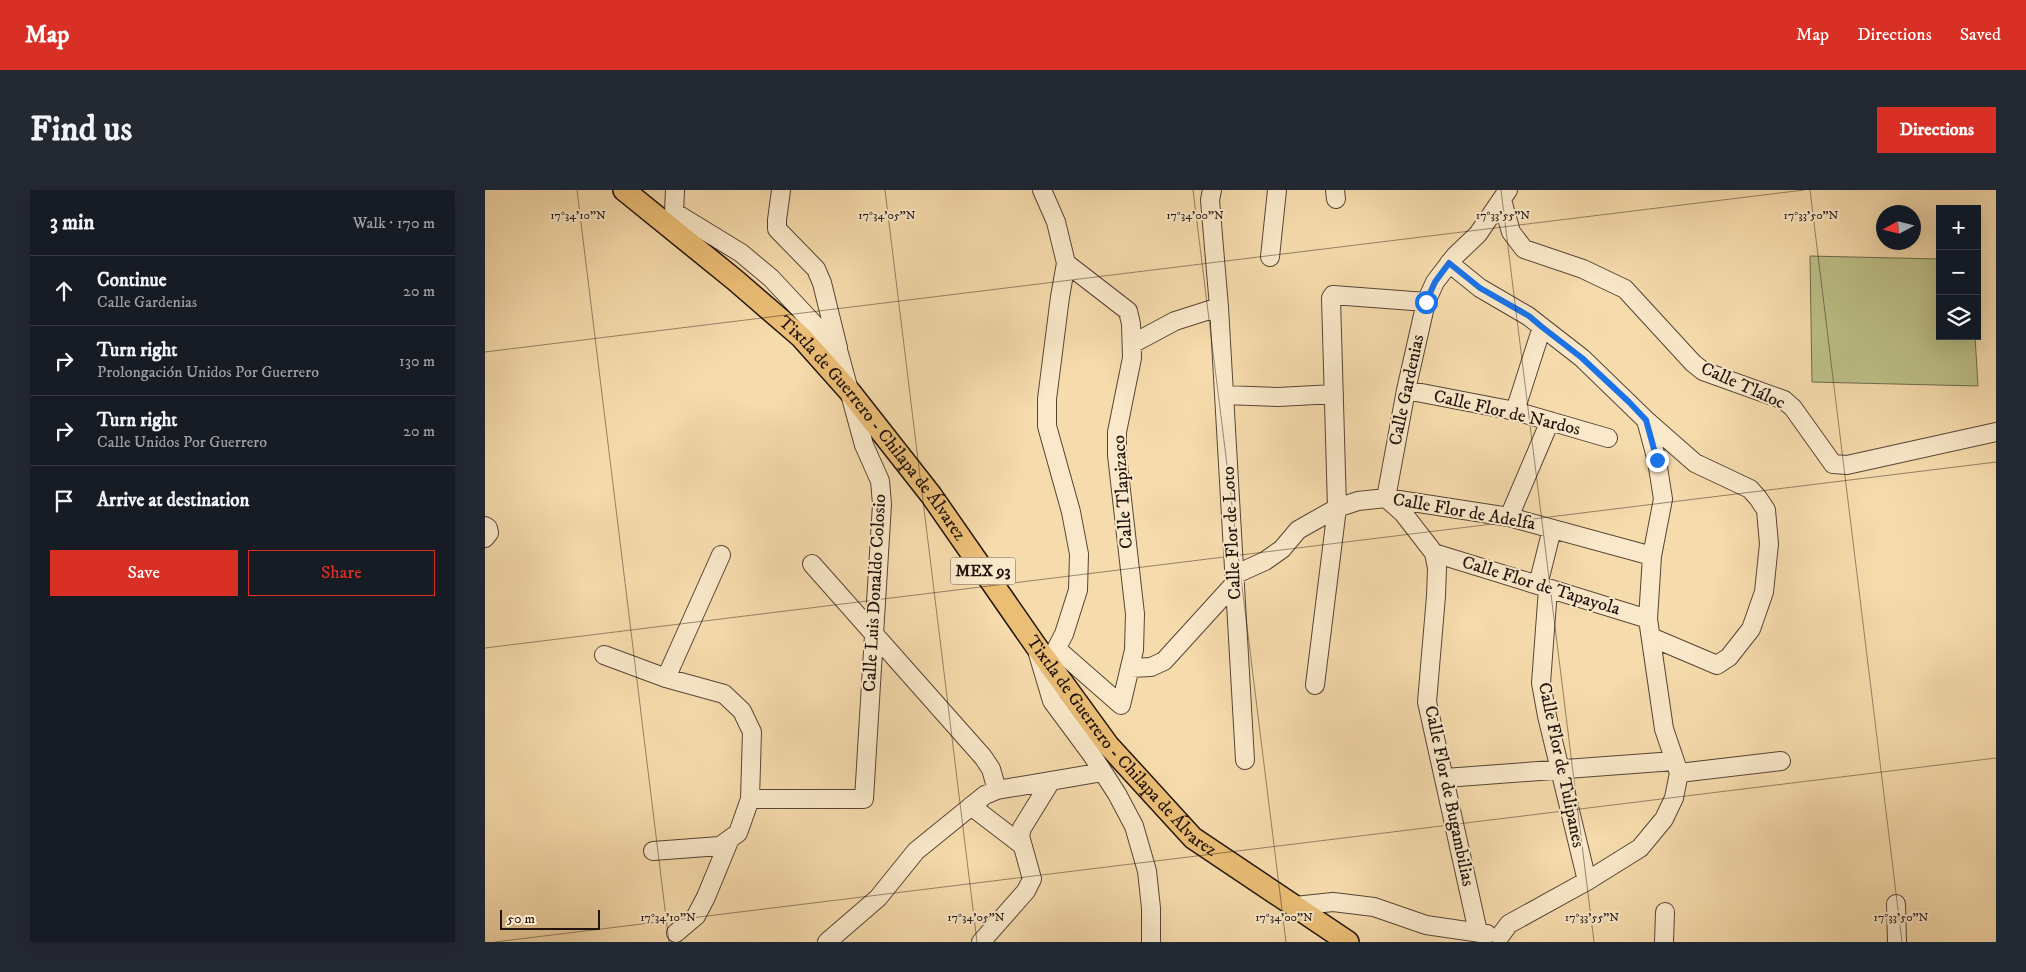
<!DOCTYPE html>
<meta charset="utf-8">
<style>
:root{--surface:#171b24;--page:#242831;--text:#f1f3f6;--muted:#9ea1a6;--line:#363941;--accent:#d93025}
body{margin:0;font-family:"IM FELL DW Pica",serif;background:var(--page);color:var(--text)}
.controls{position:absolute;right:15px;top:15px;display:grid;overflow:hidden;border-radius:0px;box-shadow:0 5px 20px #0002}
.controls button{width:45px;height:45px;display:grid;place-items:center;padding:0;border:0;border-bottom:1px solid var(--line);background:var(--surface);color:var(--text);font:25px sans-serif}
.compass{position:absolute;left:1391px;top:15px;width:45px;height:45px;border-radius:50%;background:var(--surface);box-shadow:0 5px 20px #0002;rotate:263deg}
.scale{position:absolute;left:15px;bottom:12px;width:100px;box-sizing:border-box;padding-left:5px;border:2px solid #21130d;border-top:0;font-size:14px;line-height:18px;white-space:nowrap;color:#21130d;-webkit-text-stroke:4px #f9e8c9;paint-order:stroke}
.stop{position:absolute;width:15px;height:15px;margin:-11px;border:4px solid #1a73e8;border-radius:50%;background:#fff}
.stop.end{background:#1a73e8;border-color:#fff;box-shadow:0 1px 5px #0008}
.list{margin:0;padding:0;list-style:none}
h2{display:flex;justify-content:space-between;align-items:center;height:65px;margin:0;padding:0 20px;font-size:21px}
h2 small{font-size:16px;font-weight:400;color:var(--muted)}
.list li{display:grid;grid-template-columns:32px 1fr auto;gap:15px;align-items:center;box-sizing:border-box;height:70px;padding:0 20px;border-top:1px solid var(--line)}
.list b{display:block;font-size:19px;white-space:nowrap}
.list p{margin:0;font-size:16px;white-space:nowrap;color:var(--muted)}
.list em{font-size:16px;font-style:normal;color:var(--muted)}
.actions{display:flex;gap:10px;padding:15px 20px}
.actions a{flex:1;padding:11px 0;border:1px solid var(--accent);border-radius:0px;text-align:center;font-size:18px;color:var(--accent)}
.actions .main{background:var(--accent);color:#fff}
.icon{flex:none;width:28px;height:28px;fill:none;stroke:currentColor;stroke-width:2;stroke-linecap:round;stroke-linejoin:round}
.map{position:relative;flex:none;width:1511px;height:752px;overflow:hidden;border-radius:0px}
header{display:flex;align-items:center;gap:30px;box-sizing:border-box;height:70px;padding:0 25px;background:var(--accent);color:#fff}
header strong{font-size:24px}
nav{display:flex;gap:28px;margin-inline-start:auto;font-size:18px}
.intro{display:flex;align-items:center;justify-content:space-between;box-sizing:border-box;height:120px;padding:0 30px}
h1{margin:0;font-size:35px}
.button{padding:12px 22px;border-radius:0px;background:var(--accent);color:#fff;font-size:18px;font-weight:700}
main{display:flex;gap:30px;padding:0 30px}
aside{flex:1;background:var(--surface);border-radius:0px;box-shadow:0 5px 20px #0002}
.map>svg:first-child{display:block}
.green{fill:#bdc088;stroke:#6f6a4a}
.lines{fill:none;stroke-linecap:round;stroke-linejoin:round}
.minor-casing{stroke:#564535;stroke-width:20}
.major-casing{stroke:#21130d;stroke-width:24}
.minor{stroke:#f9e8c9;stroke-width:18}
.major{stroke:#ebbe76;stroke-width:21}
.route{stroke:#1a73e8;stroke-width:6}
.ticks{fill:none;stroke:#21130d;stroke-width:1;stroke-opacity:0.45}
.labels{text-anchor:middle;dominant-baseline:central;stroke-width:4;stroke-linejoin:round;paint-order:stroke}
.shield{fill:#f9e8c9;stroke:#625345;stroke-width:1}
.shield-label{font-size:16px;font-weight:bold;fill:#21130d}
.street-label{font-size:18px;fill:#21130d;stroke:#f9e8c9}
.ticks-label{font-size:12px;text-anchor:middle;fill:#21130d;stroke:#f9e8c9;stroke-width:4;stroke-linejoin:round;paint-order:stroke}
</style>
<header>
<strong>Map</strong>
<nav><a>Map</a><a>Directions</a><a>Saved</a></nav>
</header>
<div class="intro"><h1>Find us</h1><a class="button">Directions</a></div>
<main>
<aside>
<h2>3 min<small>Walk · 170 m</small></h2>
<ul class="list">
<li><svg class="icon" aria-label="ahead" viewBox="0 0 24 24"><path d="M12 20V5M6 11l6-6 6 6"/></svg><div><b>Continue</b><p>Calle Gardenias</p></div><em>20 m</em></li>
<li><svg class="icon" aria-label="right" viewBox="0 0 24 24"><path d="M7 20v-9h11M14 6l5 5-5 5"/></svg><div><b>Turn right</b><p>Prolongación Unidos Por Guerrero</p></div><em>130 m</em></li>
<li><svg class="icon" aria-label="right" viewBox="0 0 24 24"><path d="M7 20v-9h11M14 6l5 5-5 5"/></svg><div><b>Turn right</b><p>Calle Unidos Por Guerrero</p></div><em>20 m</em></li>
<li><svg class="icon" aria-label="arrive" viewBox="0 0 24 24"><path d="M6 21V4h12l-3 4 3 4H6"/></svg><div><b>Arrive at destination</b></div></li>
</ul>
<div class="actions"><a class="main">Save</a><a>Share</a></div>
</aside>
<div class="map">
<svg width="1511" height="752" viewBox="0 0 1511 752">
<rect width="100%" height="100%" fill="#f6dbac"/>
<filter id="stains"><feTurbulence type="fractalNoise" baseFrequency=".004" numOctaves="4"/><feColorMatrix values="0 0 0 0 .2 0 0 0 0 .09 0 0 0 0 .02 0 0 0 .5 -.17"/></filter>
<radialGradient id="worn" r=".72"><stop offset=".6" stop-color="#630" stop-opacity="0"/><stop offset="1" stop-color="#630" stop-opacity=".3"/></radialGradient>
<path class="green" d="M1325,66l130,3v77h35l3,50 -166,-4z"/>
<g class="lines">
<g class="minor-casing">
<path id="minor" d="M190,0l-1,22 67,41 30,25 67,72 26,95 16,36 2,23 -18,295h-114
M296,0l-4,30v9l39,40 6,14 16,65
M557,0l14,32 10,41 -6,34 -13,102v27l24,86 8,42 -1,36 -14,44 -13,25
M727,0l-2,10 9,107 26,453
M850,0l1,9
M1017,10l9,32 13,17 59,20 42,20 68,74 10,8 81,29 9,8 40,56 14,1 149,-33
M785,67l7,-67
M964,73l31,25 48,28 54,42 64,62 49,43 55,26 8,9 8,12 3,34 -5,48 -13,37 -22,28 -12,8 -66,-28
M647,154l43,-23 44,-14
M921,200l109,21 93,27
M739,205l54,2 56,-3
M1030,221l27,-84
M1024,327l41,-96
M0,336l3,2 1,5 -4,5
M949,363l214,66
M327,374l171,193 8,12 6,21
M749,385l31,-14 17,-12 16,-19 39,-22 21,-7 28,-3 123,19 143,39
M1053,395l14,-56
M1063,399l-7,94 6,33 40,165
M572,459l64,56 13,-55 1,-36 -18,-159v-23l15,-74 -1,-34 -3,-13 -62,-48
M553,464l14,47 40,54 25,39 17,32 13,45 4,37v34
M119,465l62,23 58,16 18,17 10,21 -2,67 -12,34 -18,13 -67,5
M646,478l20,-1 13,-6 71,-78
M181,488l55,-123
M830,495l22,-177 -6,-210 2,-3 93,7
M1194,583l102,-12
M960,588l229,-17
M486,616l51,39
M1411,714l1,38
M810,716l38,-4 41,5 52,18 61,9
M993,742l-51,-230 9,-106 1,-28 -3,-15 -31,-40 -17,-15 20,-108 20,-88 9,-20 20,-26 23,-22 30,-44
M191,743l20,-17 10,-19 23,-56
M1015,746l9,-12 78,-43 53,-33 24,-29 10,-21 5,-25 -15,-44 -16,-110 4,-63 11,-57 -6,-38 -11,-41
M342,752l51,-44 38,-47 69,-56 12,-5 106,-18
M496,752l45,-51 6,-12 -12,-43 2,-8 29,-47
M1179,752l1,-30"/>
</g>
<g class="major-casing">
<g id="major">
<path id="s1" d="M139,0l111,90 66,57 49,55 81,103 105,151 72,99 85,93 155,104"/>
</g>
</g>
<use href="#minor" class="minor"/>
<use href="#major" class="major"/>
</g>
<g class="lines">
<path class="route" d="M941,112l9,-20 14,-19 31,25 49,28 13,11 40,31 47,44 17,18 11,40"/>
</g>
<path class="ticks" d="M92,0l92,752M400,0l92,752M708,0l93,752M1016,0l93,752M1325,0l92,752M0,162l1319,-162M0,458l1511,-186M10,752l1501,-184"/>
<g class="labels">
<rect class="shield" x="465.5" y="367.5" width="65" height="27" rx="4"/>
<g class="shield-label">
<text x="498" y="381">MEX 93</text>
</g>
<g class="street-label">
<text transform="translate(1258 196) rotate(24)">Calle Tláloc</text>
<text transform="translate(922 200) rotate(-78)">Calle Gardenias</text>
<text transform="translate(1022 223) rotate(13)">Calle Flor de Nardos</text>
<text stroke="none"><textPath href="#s1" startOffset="346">Tixtla de Guerrero - Chilapa de Álvarez</textPath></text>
<text transform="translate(638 302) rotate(-94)">Calle Tlapizaco</text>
<text transform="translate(979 322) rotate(10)">Calle Flor de Adelfa</text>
<text transform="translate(747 343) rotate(-93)">Calle Flor de Loto</text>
<text transform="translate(1056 396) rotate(17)">Calle Flor de Tapayola</text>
<text transform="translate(390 403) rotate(-87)">Calle Luis Donaldo Colosio</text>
<text stroke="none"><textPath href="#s1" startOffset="751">Tixtla de Guerrero - Chilapa de Álvarez</textPath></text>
<text transform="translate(1076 575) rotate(78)">Calle Flor de Tulipanes</text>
<text transform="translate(964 606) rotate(78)">Calle Flor de Bugambilias</text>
</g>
</g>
<g class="ticks-label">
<text x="93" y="29">17°34'10"N</text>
<text x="402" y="29">17°34'05"N</text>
<text x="710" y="29">17°34'00"N</text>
<text x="1018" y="29">17°33'55"N</text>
<text x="1326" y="29">17°33'50"N</text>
<text x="183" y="731">17°34'10"N</text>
<text x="491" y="731">17°34'05"N</text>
<text x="799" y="731">17°34'00"N</text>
<text x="1107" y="731">17°33'55"N</text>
<text x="1416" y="731">17°33'50"N</text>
</g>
<rect width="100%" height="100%" filter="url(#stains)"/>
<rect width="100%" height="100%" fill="url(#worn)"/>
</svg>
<div class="controls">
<button>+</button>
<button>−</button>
<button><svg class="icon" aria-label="layers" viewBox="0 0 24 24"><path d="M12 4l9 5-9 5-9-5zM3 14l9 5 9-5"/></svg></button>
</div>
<svg class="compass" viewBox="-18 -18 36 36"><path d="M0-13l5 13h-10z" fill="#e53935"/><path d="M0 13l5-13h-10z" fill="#9ea1a6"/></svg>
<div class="scale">50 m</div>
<div class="stop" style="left:941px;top:112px"></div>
<div class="stop end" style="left:1172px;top:270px"></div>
</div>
</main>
